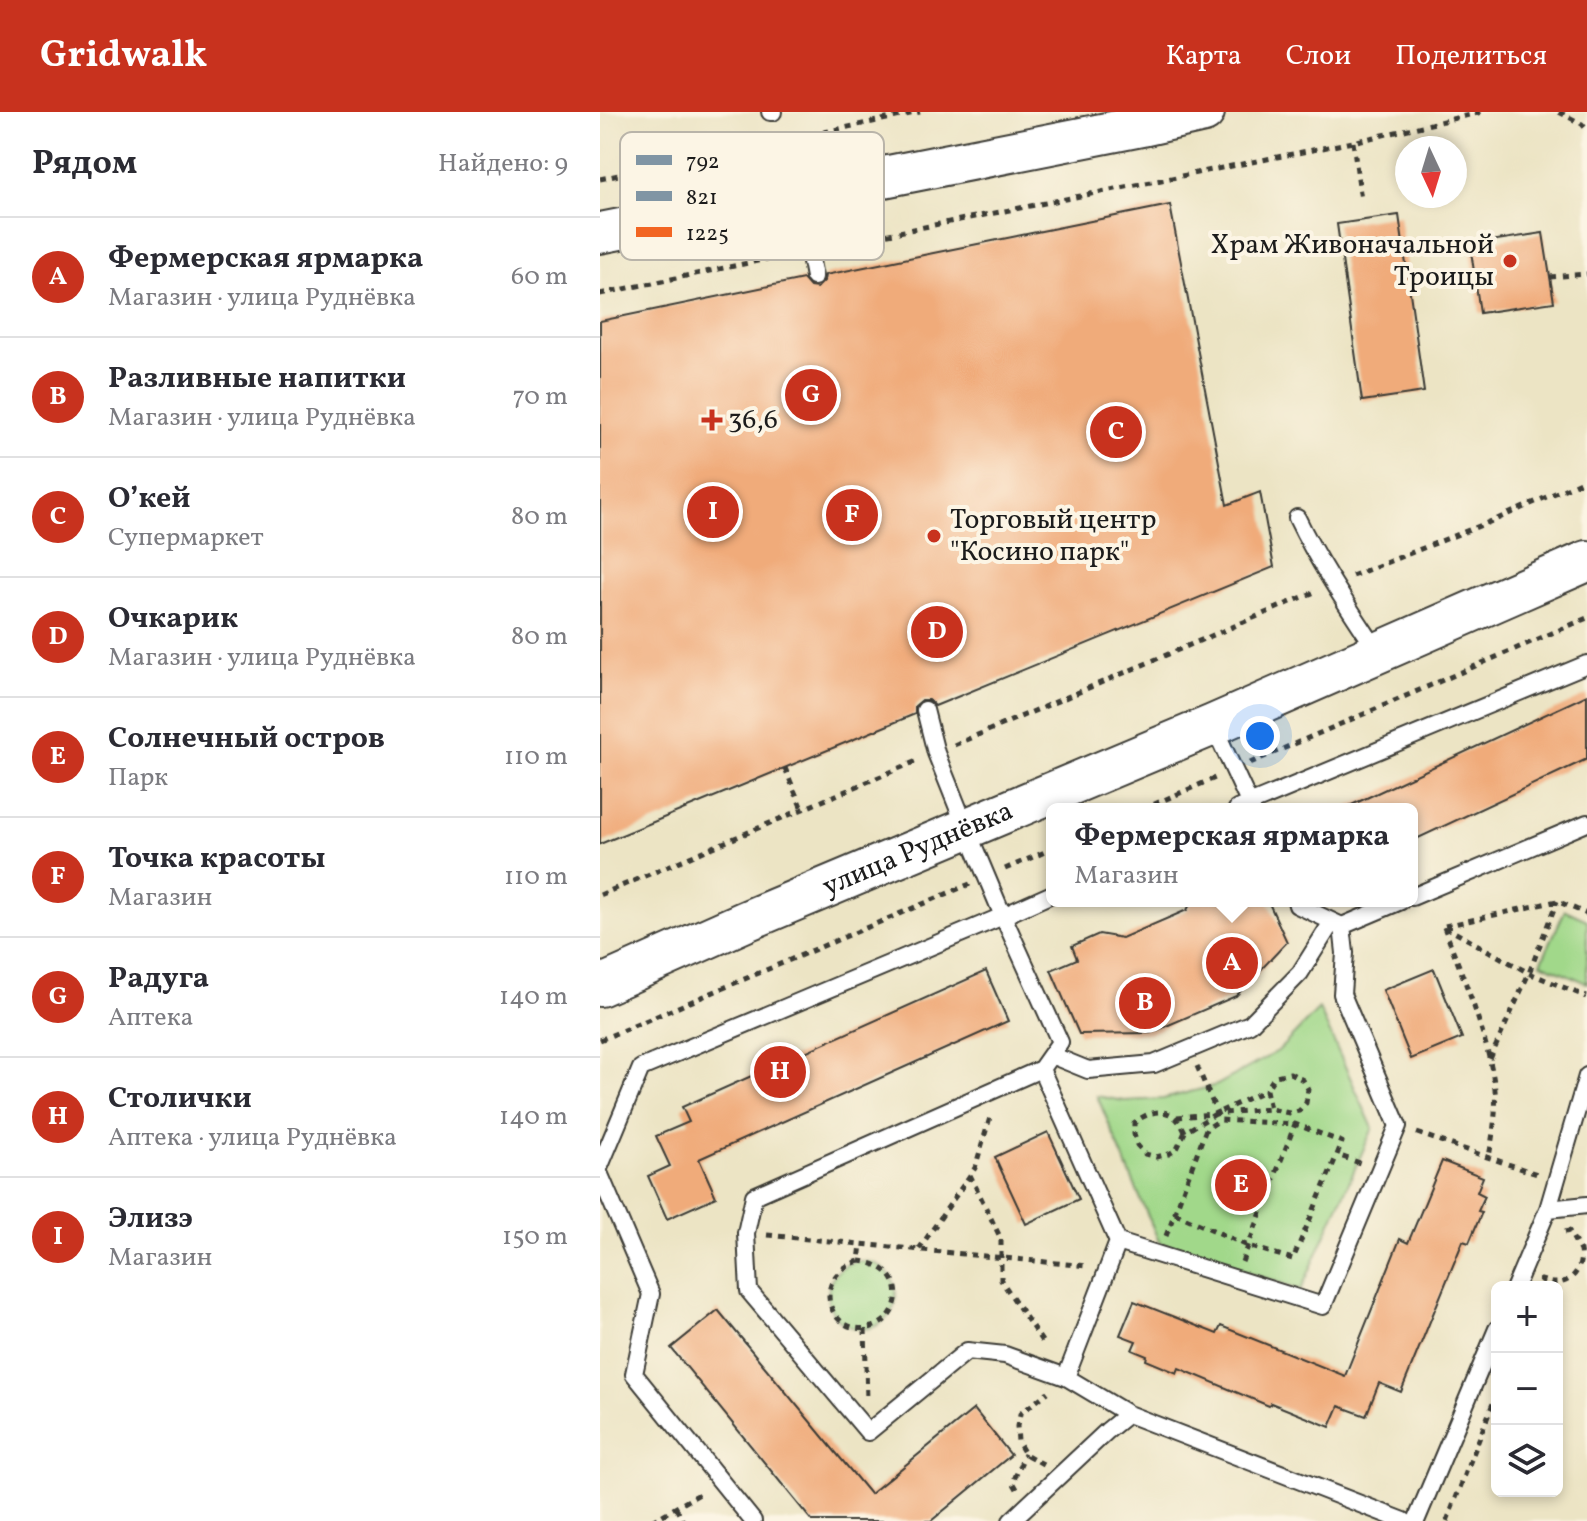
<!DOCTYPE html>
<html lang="ru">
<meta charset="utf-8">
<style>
:root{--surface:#fff;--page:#f2f2f3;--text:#2b2b33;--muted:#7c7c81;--line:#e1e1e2;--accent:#c8321e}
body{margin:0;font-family:Vollkorn,serif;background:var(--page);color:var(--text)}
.controls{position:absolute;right:24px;bottom:24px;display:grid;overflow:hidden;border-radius:12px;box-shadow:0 4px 12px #0003}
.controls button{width:72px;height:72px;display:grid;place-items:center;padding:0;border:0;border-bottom:2px solid var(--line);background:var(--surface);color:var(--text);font:40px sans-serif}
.compass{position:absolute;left:795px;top:24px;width:72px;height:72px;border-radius:50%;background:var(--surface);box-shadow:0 4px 12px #0003;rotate:176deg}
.you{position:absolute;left:660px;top:624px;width:28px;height:28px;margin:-20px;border:6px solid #fff;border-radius:50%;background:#1a73e8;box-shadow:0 0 0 12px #1a73e833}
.badge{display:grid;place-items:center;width:52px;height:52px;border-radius:50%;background:var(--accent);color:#fff;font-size:26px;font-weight:700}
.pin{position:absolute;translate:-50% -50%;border:4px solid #fff;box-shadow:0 2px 8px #0006}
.popup{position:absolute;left:446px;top:691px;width:372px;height:104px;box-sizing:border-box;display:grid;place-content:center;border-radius:12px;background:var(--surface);filter:drop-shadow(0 2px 6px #0005);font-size:26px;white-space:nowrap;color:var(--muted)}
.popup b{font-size:30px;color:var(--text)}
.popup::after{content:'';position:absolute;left:50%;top:100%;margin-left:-16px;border:16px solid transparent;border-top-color:var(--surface)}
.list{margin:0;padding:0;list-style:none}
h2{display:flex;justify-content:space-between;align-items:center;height:104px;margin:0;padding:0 32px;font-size:34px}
h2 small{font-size:26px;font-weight:400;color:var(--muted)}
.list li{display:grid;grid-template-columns:52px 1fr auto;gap:24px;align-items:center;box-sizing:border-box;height:120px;padding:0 32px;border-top:2px solid var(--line)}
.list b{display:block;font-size:30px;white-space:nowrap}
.list p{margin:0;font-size:26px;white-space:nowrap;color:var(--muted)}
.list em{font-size:26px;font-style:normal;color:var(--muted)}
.icon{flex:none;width:44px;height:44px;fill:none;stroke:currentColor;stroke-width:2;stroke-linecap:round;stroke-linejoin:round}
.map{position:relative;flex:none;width:987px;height:1409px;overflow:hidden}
header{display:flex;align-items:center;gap:48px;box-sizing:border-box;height:112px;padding:0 40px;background:var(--accent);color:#fff}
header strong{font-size:38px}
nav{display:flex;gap:44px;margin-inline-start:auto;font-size:28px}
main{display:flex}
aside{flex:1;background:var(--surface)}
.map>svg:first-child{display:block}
.green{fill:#a1d88a;stroke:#5e7a53;stroke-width:2}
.building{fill:#f0ab7a}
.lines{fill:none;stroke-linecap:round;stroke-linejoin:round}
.service-casing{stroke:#3b3a35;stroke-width:20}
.tertiary-casing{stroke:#3b3a35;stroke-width:44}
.path{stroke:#3b3a35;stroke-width:5;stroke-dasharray:6 6;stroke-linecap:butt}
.service{stroke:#fff;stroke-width:16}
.tertiary{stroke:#fff;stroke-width:40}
.poi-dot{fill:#c8321e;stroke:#fcf5e5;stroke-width:3}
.labels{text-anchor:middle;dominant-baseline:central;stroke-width:8;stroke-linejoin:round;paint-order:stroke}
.poi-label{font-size:28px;fill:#1c1c1c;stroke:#fcf5e5;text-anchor:start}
.street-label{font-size:28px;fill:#1c1c1c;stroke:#fcf5e5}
.key{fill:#fcf5e5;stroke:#b9b4a9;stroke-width:2}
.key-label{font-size:22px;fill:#1c1c1c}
</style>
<header>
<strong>Gridwalk</strong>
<nav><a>Карта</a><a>Слои</a><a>Поделиться</a></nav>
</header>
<main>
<aside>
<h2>Рядом<small>Найдено: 9</small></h2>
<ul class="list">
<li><span class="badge">A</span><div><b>Фермерская ярмарка</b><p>Магазин · улица Руднёвка</p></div><em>60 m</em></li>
<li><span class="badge">B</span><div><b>Разливные напитки</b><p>Магазин · улица Руднёвка</p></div><em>70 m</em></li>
<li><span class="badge">C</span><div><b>О’кей</b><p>Супермаркет</p></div><em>80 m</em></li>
<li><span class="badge">D</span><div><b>Очкарик</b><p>Магазин · улица Руднёвка</p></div><em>80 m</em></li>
<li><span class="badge">E</span><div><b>Солнечный остров</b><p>Парк</p></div><em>110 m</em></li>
<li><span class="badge">F</span><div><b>Точка красоты</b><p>Магазин</p></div><em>110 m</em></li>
<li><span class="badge">G</span><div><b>Радуга</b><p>Аптека</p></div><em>140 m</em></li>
<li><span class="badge">H</span><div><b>Столички</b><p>Аптека · улица Руднёвка</p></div><em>140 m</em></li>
<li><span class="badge">I</span><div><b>Элизэ</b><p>Магазин</p></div><em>150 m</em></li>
</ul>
</aside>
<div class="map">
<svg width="987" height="1409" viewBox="0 0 987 1409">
<rect width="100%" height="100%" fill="#fcf5e5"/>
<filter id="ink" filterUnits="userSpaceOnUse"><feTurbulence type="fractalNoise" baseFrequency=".0125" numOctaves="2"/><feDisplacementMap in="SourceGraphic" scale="16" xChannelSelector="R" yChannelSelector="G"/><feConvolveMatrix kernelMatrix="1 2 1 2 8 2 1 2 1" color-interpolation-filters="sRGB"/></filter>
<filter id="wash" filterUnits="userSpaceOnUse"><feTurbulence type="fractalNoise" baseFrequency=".006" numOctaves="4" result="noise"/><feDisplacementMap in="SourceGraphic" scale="32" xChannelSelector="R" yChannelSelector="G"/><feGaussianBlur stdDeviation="1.8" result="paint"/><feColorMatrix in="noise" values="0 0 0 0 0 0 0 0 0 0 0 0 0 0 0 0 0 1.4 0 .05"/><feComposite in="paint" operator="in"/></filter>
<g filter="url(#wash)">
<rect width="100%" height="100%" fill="#ece4c4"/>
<path class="green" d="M965,798l22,10v63l-46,-20z
M719,897l54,119 -72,162 -142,-48 -62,-146 27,5 39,-2 54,-14 61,-34z
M228 1183a34 34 0 1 1 68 0a34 34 0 1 1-68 0Z"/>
<g id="blocks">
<path class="building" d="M570,93l57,300 33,-13 14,75 -339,139 -6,-6h-7l-7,6v8l-315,130v-523l203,-42 7,8 7,1 7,-7 1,-6z
M799,103l25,177 -62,9 -25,-177z
M943,121l11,69 -74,11 -10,-69z
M987,583v64l-175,82v-32h-69z
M592,789h76l19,41 -51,54 -86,37 -71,1 -28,-64 26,-11 -5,-13 27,-12 23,4 65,-28z
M834,857l28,69 -51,21 -28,-69z
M386,859l22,50 -309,138 17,38 -49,22 -19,-43 22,-10 -14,-30 33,-14 -7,-15z
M448,1020l31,67 -53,25 -31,-67z
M842,1049l41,16 -6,15 8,4 -7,15 4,1 -13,31 -6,-2 -62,151 -22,-9 -13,33 -27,-10 -9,21 -59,-24 -2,3 -90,-38 -2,5 -31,-13 1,-4 -15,-6 4,-9 -16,-6 14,-34 83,33 4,-8 124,50 55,-137 8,4z
M118,1198l152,184 104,-85 37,46 -80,66h-119l-141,-173z"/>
</g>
</g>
<g filter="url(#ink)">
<use href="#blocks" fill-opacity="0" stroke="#3b3a35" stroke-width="2"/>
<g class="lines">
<g class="service-casing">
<path id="service" d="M170,0h3
M198,82l16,83
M697,406c23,48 52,90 81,134
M325,598l11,43 30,75 37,88 57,126 -19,27 -287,127 -8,37 3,58 119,141 99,-81 38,4 61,22 62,37 276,107
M613,613l39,84
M637,697l350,-145
M812,785l175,-74
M696,789l1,4 45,21 59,-25
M451,943l37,15 66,-6 96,-40 50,-51 32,-51
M441,957l77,173 205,64 75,-180 -56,-132 3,-41 -3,-27
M0,1054l41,-98 362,-152 49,-22
M0,1063l51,119 -17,80 119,147
M948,1097l39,-4
M915,1175l33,-78 39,-133
M466,1265l52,-135
M411,1409l96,-90 21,-17
M816,1409l81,-192"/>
</g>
<g class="tertiary-casing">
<g id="tertiary">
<path d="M0,121l542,-107 62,-14"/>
<path id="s1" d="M0,874l146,-65 467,-196 374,-164"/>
</g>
</g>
<path class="path" d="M959,0l23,12 5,6
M753,30l8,58
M0,67l320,-67
M228,134l525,-104 129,-30
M950,165l37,-3
M0,182l191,-40
M752,464l145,-57 90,-40
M354,633l363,-154
M650,651l337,-145
M185,656l17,41
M543,697l72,-31
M405,757l47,-20
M0,783l319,-135
M845,814l112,-25 30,13
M844,815c19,50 41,101 50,155 4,24 -1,52 -5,75
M845,815l84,46 58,24
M0,928l370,-156
M890,947l39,-86 28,-72
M597,954l23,54 75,4 47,18 -5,13 23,8
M577,1005l93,-8 19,4 10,-2 7,-8 2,-14 -5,-9 -13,-7 -15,3 -9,14 4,19
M585,1020c-11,-25 -31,-25 -51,-9v11l3,11 8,9 11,3 13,-3 8,-5 8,-17 32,-19 49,-23
M817,1021l120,41
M370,1063l31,64v41l44,66
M575,1101l73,33 45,13 44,-104
M965,1120l4,-1 11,20
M167,1123l320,31
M566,1124l40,-107 14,-9
M319,1137l56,-81 16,-54
M259,1149c24,2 45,19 35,46 -4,10 -12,17 -22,20 -42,12 -65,-50 -13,-66l2,-17
M642,1150l53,-138
M940,1170l1,-2c4,1 9,3 13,3 19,1 29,-16 26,-32l7,-1
M265,1217l2,71
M443,1352l-18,-10 -7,-12 -1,-16 3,-12 28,-22
M417,1377l-4,-7 12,-28
M76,1396l7,13
M52,1409l51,-29
M847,1409l50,-128"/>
<use href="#service" class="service"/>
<use href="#tertiary" class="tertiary"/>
</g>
</g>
<g class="poi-dot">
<circle cx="910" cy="149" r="8"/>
<path d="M108 296h8v8h8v8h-8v8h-8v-8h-8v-8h8z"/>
<circle cx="334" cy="424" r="8"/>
</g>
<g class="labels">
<g class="poi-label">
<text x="894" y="133" text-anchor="end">Храм Живоначальной<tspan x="894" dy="32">Троицы</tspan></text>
<text x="128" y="308">36,6</text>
<text x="350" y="408">Торговый центр<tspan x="350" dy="32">"Косино парк"</tspan></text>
</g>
<g class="street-label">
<text stroke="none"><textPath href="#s1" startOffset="346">улица Руднёвка</textPath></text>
</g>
</g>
<rect x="20" y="20" width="264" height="128" rx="12" class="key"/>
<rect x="36" y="43" width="36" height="10" fill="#8095a4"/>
<rect x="36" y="79" width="36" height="10" fill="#8095a4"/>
<rect x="36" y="115" width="36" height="10" fill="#f26522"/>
<g class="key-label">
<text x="86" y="56">792</text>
<text x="86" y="92">821</text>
<text x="86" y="128">1225</text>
</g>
</svg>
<div class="controls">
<button>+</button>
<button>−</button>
<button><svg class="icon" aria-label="layers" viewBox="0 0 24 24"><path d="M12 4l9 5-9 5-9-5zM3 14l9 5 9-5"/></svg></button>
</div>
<svg class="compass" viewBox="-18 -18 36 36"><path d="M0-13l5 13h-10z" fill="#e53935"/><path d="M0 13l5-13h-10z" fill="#7c7c81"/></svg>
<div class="you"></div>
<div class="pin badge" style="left:632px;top:851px">A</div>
<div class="popup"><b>Фермерская ярмарка</b>Магазин</div>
<div class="pin badge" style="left:545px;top:891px">B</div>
<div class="pin badge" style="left:516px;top:320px">C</div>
<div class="pin badge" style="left:337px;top:520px">D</div>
<div class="pin badge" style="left:641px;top:1073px">E</div>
<div class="pin badge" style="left:252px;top:403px">F</div>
<div class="pin badge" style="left:211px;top:283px">G</div>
<div class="pin badge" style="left:180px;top:960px">H</div>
<div class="pin badge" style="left:113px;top:400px">I</div>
</div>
</main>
